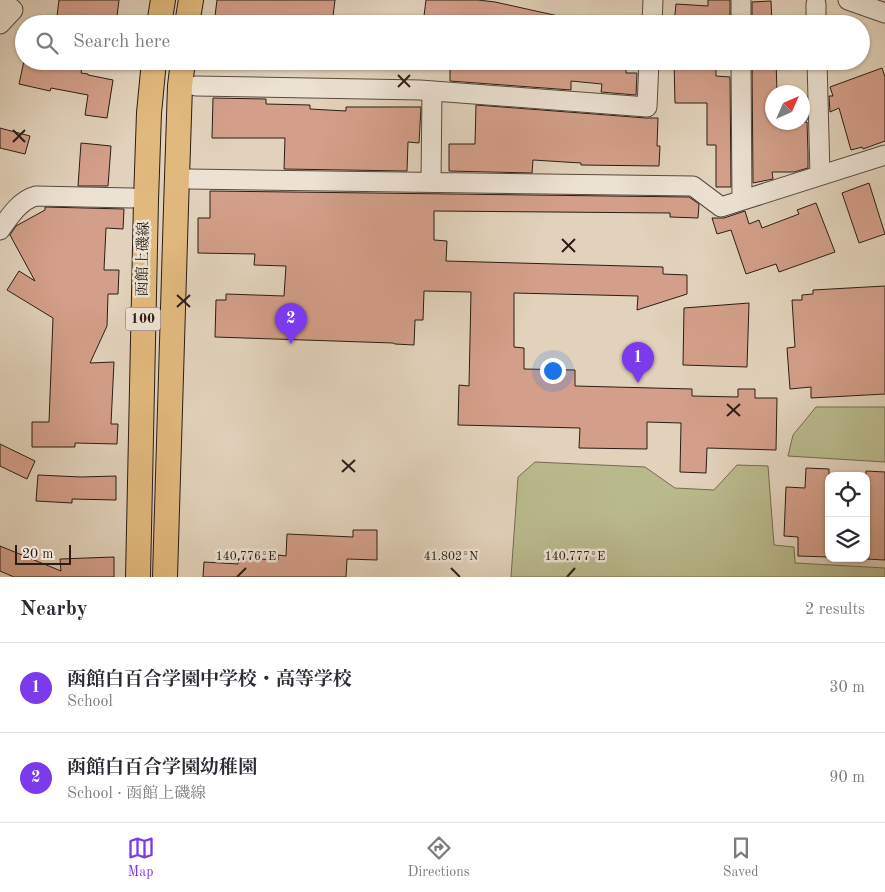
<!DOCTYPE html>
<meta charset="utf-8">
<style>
:root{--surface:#fff;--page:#f2f2f3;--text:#2b2b33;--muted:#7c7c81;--line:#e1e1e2;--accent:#7c3aed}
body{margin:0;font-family:"Old Standard TT","Noto Serif JP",serif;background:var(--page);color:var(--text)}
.controls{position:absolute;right:15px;bottom:15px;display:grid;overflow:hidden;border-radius:10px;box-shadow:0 1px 4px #0004}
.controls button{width:45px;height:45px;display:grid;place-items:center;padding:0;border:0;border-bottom:1px solid var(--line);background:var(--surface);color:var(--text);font:25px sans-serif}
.compass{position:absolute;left:765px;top:85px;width:45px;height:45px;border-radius:50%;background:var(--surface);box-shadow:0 1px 4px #0004;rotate:45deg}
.scale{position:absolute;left:15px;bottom:12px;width:56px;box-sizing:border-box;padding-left:5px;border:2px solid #2b1d15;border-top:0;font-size:14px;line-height:18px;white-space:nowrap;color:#2b1d15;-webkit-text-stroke:4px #ece2d3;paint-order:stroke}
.you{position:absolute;left:552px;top:370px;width:18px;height:18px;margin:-12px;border:4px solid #fff;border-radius:50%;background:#1a73e8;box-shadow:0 0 0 8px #1a73e833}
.badge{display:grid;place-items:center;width:32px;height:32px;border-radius:50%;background:var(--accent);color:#fff;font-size:16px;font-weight:700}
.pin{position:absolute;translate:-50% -41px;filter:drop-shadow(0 1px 2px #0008)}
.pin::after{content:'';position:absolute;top:26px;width:18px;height:15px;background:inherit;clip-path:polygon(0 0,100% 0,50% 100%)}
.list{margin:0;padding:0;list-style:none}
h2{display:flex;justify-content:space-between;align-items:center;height:65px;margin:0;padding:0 20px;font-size:21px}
h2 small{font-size:16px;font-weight:400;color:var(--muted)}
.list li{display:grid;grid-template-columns:32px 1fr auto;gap:15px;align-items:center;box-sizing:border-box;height:90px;padding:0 20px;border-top:1px solid var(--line)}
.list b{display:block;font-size:19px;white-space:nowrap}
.list p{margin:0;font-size:16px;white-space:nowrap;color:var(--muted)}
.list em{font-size:16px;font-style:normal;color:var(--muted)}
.icon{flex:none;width:28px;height:28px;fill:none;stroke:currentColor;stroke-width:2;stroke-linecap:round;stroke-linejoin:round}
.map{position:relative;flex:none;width:885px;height:577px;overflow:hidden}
.search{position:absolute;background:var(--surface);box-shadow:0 1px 4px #0004;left:15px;right:15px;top:15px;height:55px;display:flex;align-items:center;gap:12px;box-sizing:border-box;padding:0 18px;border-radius:28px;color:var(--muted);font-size:19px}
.sheet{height:245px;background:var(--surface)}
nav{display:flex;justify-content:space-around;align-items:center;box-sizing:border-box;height:70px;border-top:1px solid var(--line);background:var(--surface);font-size:14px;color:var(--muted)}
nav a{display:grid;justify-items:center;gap:2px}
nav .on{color:var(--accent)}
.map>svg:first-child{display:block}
.green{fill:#b9ba8c;stroke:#726c50}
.building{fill:#d39f8a;stroke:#2b1d15}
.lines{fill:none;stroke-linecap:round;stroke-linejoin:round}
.minor-casing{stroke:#594a3e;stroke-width:21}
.major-casing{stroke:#2b1d15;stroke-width:26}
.minor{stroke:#ece2d3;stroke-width:19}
.major{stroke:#e1b97e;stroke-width:24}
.ticks{fill:none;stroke:#2b1d15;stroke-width:2}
.labels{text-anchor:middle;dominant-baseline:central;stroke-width:5;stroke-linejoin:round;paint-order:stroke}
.shield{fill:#ece2d3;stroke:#65584e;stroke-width:1}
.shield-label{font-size:14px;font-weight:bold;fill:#2b1d15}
.street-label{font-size:15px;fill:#2b1d15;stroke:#ece2d3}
.ticks-label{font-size:12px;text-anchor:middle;fill:#2b1d15;stroke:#ece2d3;stroke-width:5;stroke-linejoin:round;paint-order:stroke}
</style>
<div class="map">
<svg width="885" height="577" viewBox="0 0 885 577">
<rect width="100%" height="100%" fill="#e2d2bb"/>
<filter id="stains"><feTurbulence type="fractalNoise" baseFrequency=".004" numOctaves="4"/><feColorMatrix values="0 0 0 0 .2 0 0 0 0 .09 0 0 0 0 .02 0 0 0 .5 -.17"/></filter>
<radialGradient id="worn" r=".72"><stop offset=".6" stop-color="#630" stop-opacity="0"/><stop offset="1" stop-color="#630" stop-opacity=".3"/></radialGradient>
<path class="green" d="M816,407h69v55l-97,-6 5,-21z
M535,462l110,5 30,21 39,2 23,-25 31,1 6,79 20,2 1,16 90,5v9h-374l7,-100z"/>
<path class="building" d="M59,0h60l-3,24h-60z
M217,0h118l-3,24h-118z
M426,0h52l17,2 68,15v7h-140z
M708,0h22v23l-32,-1v2h-24l2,-20 32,2z
M771,1l1,23h-20v-22z
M24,61h21l18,5 1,-2 18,3 -1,6 7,1v1l25,5 -6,38 -22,-3 3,-20 -37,-7 -1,3 -31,-7z
M450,61h127l49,4v8h11l-1,22 -35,-3 1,-8 -31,-3v9l-121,-9z
M674,61h42v15l14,1 1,110h-15v-42h-9v-42h-32z
M752,61h24l1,31h-5v30h35l1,31v15l-14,4h-22l1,7 -20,4z
M882,68l3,9v64l-22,8 -1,-2 -11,3 -12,-42 -9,4 -1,-16h4l-3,-9z
M802,96h5v24l-5,1z
M213,98l53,1v5l44,1v4l36,2v-4h75l-2,36 -11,-1 -1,29 -123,-2 1,-31h-73z
M476,105l170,13h12l-1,28h3l-1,20 -78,-1v-2l-48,-3 -1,13 -83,-2v-27h26z
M0,128l30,8 -5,18 -25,-6z
M81,143l30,3 -3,40h-30z
M869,183l16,51 -26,9 -17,-50z
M210,191l479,6 10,7 -1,14 -28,-1v-4l-236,-2v29l13,1 -1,20 217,6v7l24,1v19l-50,16 1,-14 -124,-3v54l10,1v21l51,1v16l117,3v7l46,1v-8h17v9h22l-1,52 -69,-2 -1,25 -26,-1 1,-49 -34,-1v27l-68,-1 1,-20 -122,-3 1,-40 10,1 2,-94 -47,-1 -1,29h-8l-1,25 -19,-1 -2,-1 -178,-6 1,-37h10v-6l58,2 2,-30 -32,-1 1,-11 -57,-1v-35h12z
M816,203l19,49 -56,20 -3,-8 -30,10 -15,-44 -14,4 -5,-16h12l21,-7 4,13 10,-4 3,8 37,-14 -2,-4z
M45,207l79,2 -1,20 -17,-1 -2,42h15l-1,24h-10l-1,32 -17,37 24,-1 -3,62h7l-1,20 -42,-1v4h-43v-25h17l4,-104 -46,-28 12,-19 16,10 -25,-46 6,-9 29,-16z
M885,286v108l-74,4v-11l-21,2 -3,-41 8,-1 -3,-47h10v-5l11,-1v-4z
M749,303l-2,64 -64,-2 1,-57z
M0,444l35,17 -8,18 -27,-13z
M806,468l23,1v88l-31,-1v-19l-14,-1 2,-49 19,1z
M866,471l19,1v88l-19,-1z
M38,475l43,2 35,-1v24l-44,-1v4l-36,-2z
M353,530h24v30l-30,-1 -1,18h-143l1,-15 34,2 1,-6 39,2v-5l8,1 1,-22 66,3z
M0,546l61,25 -1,-12 54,-2v20h-100l-14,-6z"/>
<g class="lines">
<g class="minor-casing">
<path id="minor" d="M741,0v24
M848,0l37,13
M816,4v20
M0,24l13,-14 -11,-10
M652,24l1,-24
M741,61l1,139
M817,61l3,114
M196,86l224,4 227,17 2,-46
M189,179l504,7 28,21 164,-52
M431,182l1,-91
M0,230c9,-13 20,-30 36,-34l96,2"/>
</g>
<g class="major-casing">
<path id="major" d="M159,24l4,-24
M187,24l4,-24
M138,577l8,-377 3,-87 5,-52
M165,577l11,-369 4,-122 3,-25"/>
</g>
<use href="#minor" class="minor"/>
<use href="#major" class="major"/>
</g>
<path class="ticks" d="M398,75l12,12M398,87l12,-12M13,130l12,12M13,142l12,-12M562,239l13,13M562,252l13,-13M177,295l13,12M177,307l13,-12M727,404l13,12M727,416l13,-12M342,460l13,12M342,472l13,-12M451,568l9,9M237,577l9,-9M567,577l8,-9"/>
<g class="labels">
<rect class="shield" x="125.5" y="307.5" width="35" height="23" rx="4"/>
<g class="shield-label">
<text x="143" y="319">100</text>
</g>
<g class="street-label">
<text transform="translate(144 259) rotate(-89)">函館上磯線</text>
</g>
</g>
<g class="ticks-label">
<text x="246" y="560">140.776°E</text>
<text x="451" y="560">41.802°N</text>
<text x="575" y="560">140.777°E</text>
</g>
<rect width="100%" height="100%" filter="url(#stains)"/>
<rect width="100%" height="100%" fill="url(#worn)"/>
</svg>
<div class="controls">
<button><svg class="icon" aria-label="locate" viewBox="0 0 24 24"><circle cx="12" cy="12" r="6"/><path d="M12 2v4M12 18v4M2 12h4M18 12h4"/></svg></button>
<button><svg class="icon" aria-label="layers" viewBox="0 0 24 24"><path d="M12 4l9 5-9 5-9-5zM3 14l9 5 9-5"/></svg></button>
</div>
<svg class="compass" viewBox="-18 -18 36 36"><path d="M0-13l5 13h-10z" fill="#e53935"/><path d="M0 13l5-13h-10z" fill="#7c7c81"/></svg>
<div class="scale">20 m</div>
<div class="you"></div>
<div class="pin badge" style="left:638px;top:383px">1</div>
<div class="pin badge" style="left:291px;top:344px">2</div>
<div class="search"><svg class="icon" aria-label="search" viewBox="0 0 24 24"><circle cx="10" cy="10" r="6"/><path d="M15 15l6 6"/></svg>Search here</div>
</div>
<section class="sheet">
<h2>Nearby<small>2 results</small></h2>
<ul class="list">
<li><span class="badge">1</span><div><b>函館白百合学園中学校・高等学校</b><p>School</p></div><em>30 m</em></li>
<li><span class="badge">2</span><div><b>函館白百合学園幼稚園</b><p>School · 函館上磯線</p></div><em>90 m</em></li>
</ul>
</section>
<nav>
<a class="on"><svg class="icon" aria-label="map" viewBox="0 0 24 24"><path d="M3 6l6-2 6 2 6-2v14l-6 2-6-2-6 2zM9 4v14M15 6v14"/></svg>Map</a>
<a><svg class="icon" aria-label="directions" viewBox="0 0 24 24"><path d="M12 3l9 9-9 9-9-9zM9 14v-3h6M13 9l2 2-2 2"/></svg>Directions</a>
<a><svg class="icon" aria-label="saved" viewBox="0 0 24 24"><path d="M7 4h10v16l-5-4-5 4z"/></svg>Saved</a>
</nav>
